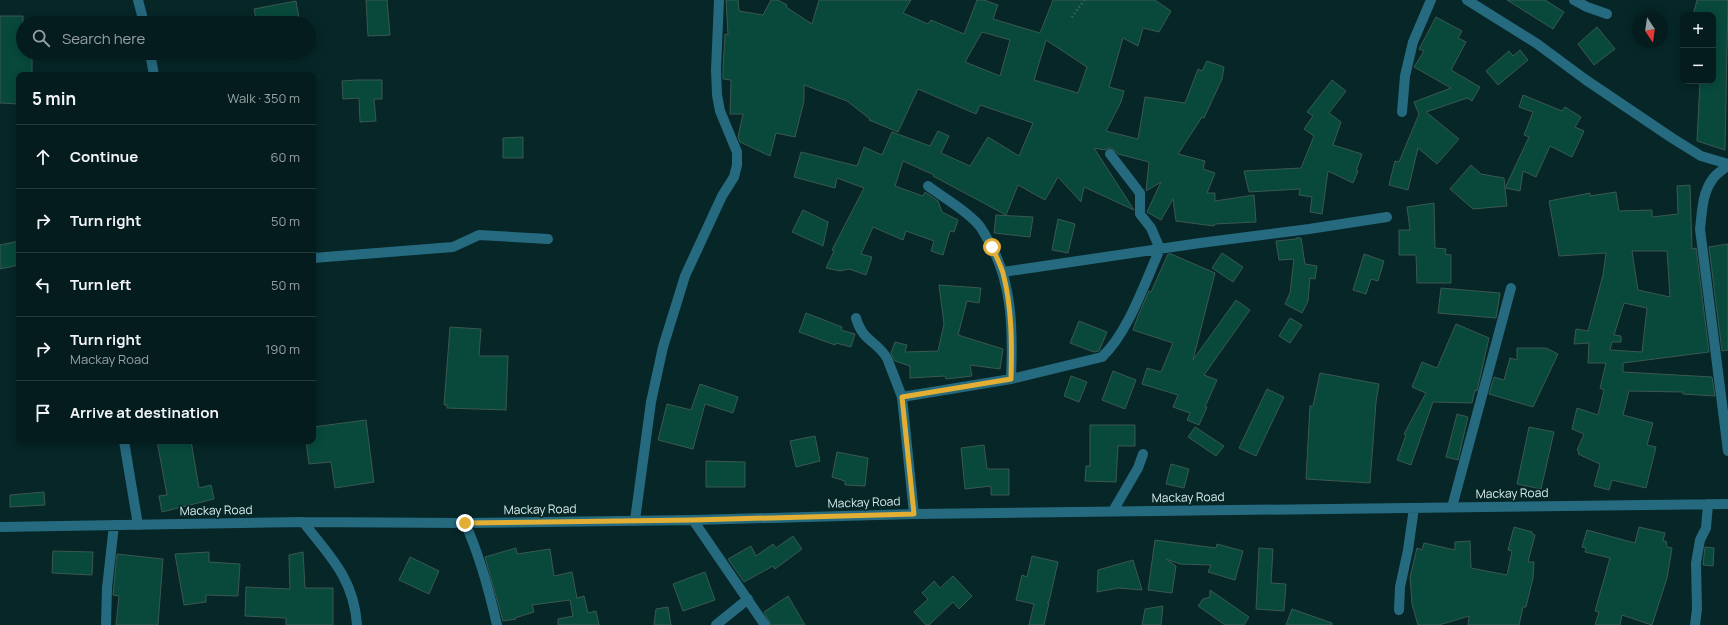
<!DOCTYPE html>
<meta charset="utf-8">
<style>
:root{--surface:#041c1d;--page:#0d2526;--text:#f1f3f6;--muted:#97a1a4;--line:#253a3b}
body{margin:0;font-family:Manrope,sans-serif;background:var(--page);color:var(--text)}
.controls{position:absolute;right:12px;top:12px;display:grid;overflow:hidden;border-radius:8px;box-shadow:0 2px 10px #0003}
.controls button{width:36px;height:36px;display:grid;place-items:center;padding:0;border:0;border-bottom:1px solid var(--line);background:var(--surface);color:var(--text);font:20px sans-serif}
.compass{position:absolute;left:1632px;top:12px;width:36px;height:36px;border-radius:50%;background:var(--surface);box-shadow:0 2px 10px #0003;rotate:167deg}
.stop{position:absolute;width:12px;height:12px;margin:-9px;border:3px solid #e2af34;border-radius:50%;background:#fff}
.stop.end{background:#e2af34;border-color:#fff;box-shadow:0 1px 4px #0008}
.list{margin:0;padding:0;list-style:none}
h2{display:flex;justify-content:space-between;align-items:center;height:52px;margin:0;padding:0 16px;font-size:17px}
h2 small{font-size:13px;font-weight:400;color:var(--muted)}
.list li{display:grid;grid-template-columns:26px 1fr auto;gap:12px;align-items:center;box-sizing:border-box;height:64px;padding:0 16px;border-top:1px solid var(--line)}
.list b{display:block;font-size:15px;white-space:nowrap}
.list p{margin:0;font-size:13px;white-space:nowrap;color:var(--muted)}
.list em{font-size:13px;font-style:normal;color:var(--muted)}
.icon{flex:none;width:22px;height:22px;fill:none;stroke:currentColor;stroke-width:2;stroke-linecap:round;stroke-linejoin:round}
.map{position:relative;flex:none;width:1728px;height:625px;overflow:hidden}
.search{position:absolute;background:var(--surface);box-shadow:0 2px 10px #0003;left:16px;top:16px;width:300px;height:44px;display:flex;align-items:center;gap:10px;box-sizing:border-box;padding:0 14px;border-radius:22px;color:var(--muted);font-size:15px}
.panel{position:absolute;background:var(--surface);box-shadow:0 2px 10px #0003;left:16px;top:72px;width:300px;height:372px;border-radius:8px}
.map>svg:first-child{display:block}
.building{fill:#08493c;stroke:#3b5850;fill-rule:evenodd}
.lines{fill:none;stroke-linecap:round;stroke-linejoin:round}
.path{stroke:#4d6869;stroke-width:2.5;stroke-dasharray:1 3;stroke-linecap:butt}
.minor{stroke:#256a7f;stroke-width:10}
.route{stroke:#e2af34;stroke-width:5}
.labels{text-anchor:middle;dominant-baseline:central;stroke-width:3.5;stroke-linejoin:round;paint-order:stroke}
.street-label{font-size:12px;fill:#d8eaea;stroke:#062627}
</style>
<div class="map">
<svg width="1728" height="625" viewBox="0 0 1728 625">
<rect width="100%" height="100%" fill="#062627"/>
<path class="building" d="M366,0h21l3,35 -22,1z
M726,0h12l1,11 24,4 8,-15h7l9,5 -1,2 26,17 7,-24h92l-8,13 25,11 3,-4 33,14 13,-34h7l14,5 -5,14 47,14 13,-33h102l16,11 -12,21 -16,-4 -5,18 -15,-8 -14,49 15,4 -3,11 -15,29 32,8 7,-42 40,6 13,-34 4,2 5,-10 17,6 -2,12 -18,39 -2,-1 -24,37 27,7 -2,8 12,4 -8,20h8v8l39,-6 2,27 -41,2 -1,2 -38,-5 -3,-22 -12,21 -14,-8 14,-30 -15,9 3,-29 -31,-8 -6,-6h-3l-4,2 -11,-2 40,62 -50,-23 -3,15 -23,-25 -13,23 -27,-15 -12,30 -73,-39 1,-1 -31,-14 -8,25 28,10 2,-4 13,9 4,11 16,8 -4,12 -4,-1 -7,24 -12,-4 3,-10 -28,-10 -3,9 -30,-13 -12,27 11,3 -6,18 -17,-6 -9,2 -14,-3 8,-17 -2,-1 32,-62 -27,-10 -2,10 -41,-11 7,-25 56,14 7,-19 18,8 10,-23 38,14 8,-15 11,5 -8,17 29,13 18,-29 31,19 14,-33 -53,-18 -4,9 -58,-25 -20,43 -29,-12 1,-1 -23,-18 -43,-16v16l-9,36 -19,-4 -6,23 -30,-14 -2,-5 5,-23h-13l1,-34 -8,-1v-9l2,-36 3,1zM982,32l28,8 -10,36 -35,-14zM1046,40l41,27 -9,26 -44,-13z
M1507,0h38l19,12 -11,17z
M1697,0h31l-3,150 -28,-9 3,-60h13v-66h-20z
M296,1l4,22h-43l-3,-14z
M0,16h23v37h9v22h-13v29l-19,-1z
M1436,17l26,14 -4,7 8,4 -15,28 29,17 -8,14 -5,-3 -41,14 33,27 -22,25 -19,-16 -10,42 -19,-5 6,-24 4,1 20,-48 -5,-12 37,-14 -37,-21 10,-16 -5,-2z
M1597,27l18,22 -21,16 -16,-21z
M1520,50l8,10 -30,25 -12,-14 23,-20 4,5z
M357,80h25v19h-8l2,22 -16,1 -1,-24 -16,1 -1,-18z
M1332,80l14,11 -17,22 12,9 -8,23 29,9 -6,17h2l-5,12 -25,-12 -6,43 -12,-2 2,-15 -13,-2 1,-6 -51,3 -5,-21 57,-3 13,-32 -10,-7 9,-13 -6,-4z
M1523,95l39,16 3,-4 16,10 -6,10 9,4 -12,26 -22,-11 -14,31 -13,-6 -3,20 -15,-3 2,18 -34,3 -23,-20 21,-24 10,9 23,4 1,10 24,-51 -5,-2 9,-23 -14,-5z
M523,137v21h-20v-20z
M1690,185l2,64 4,-1 13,104 -86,11v9l89,5 3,19 -32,-2v-2l-54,-1 -6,24 30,8 -6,22 9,2 -10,41 -34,-8 -3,10 -15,-4 6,-22 -22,-10 1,-2 -2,-2 7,-16 -12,-5 5,-21 21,7 6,-25 -4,-2 6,-25h-18l1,-20 -15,1 2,-15 12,2 15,-56 3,-22 -47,3 -10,-55 41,-8v3l26,-4 3,19 33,-1v7l26,-3 -1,-28zM1632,251h35l3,46 -32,-7zM1624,303l23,5 -5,44 -32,-2 2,-8h9v-6l-7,-1z
M1434,203l1,45 11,1 -1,5 6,1v28h-34l-1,-28h-17v-25h11l-3,-23z
M803,210l25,12 -5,24 -31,-14z
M996,215l37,2 -3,20 -36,-4z
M1058,219l17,5 -7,29 -16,-3z
M1296,238h5l4,26 12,2 -2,13 -5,-1 -2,23 -6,12 -17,-9 5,-11 4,-34 -15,1 -3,-19 20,-2z
M19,241v24l-19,4v-24z
M1728,244v106l-6,1 -13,-104z
M1222,253l21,14 -10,15 -21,-14z
M1168,254h3l44,19 -22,87 43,-60 14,10 -46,65 13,5 -12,27h2l-8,18 -12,-5 3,-7 -17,-6 5,-12 -36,-11 5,-16 14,4 12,-29 -40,-13 5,-14 11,-25 2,1z
M1364,254l20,7 -6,20 -7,-2 -5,15 -13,-4z
M939,285l42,3 -2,15 -12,-2 -9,34 45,14 -3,20 -30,-4 2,11 -26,3 -1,-3 -35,2v-12l-15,-5 -4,-8 4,-11 12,3 -2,7 33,-1 6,-27z
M1441,288l59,5 -4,25 -58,-5z
M806,313l36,14 -1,3 14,4 -4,13 -15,-4 -1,2 -36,-13z
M1290,318l12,7 -12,18 -11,-7z
M1079,321l28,11 -8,19 -5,1 -24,-9z
M1456,324l33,14 -12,53 -2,-1 -3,13 -39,-1 -22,63 -14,-5 9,-25 -2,-1 22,-41 -14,-6 10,-25 15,6z
M450,327l31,2 -2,27h29l-2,54 -59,-2v-3h-3z
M1517,348h29l12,6 -25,53 -44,-13 5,-17 10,3 6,-22 7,2z
M1113,371l23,9 -11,29 -23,-9z
M1320,373l59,11 -3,18 -6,81 -64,-4 4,-73h3z
M1071,376l16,6 -8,20 -15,-6z
M700,384l38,13 -5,16 -28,-9 -12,45 -35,-9 9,-36 24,6z
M1267,389l17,8 -28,59 -17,-8z
M1457,414l11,3 -10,43 -12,-3z
M366,420l8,62 -39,6 -4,-26 -22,2 -3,-23h7v-14z
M1090,425h45v21h-17l-2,36 -31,-1 1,-15h4z
M1195,427l29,19 -8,10 -28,-19z
M1529,427l25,5 -13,57 -24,-5z
M815,436l5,25 -24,6 -6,-26z
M157,441h34l8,47 12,-3 3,14 -52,13 -3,-16 8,-1z
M984,445l3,24h22v26h-18v-9l-26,3 -4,-41z
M837,452l31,6 -3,28 -20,-1v-4l-13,-4z
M706,461l39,1v25h-39z
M1171,464l18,5 -5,19 -18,-4z
M44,492l1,13 -35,2v-12z
M1514,527l18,5v2l3,1 -7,27h6l-1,16 -7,29h-3l-4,18h-51l1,-9 -30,9h-21l-6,-21 -2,-27 7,-29 5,2 2,-7 31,7v-8l15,-1 1,27 36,7 5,-24 -4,-1z
M1639,527l26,6 -2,8h3l1,6 5,1 -5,30 -15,47 -30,-10 -2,10h-25l4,-13 -4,-1 15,-53 -25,-6 1,-4 -4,-1 5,-17 48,13z
M793,536l9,13 -27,20 -2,-3 -29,16 -16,-23 23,-13 5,10 17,-12 3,4z
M1155,540l61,8 1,-4 26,7 -8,29 -27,-8 3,-7 -31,-1 -14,-5 10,7 -4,27 -24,-3z
M1705,547l9,1 -1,18 -10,-1z
M516,548l1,6 33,-5 4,27 18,-4 5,26 7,-2 4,17 8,-2 3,14h-41v-6l15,-3 -3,-16 -38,5 2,7 -19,6 1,1 -13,2 -18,-64z
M1259,548l14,1 -2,34 15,1 -2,27 -28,-2z
M53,551l40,1 -1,23 -40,-2z
M209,552v10l31,2 -2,32 -32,-1v7l-22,3 -9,-51z
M303,552l2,36h28v37h-47v-7l-41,-2 1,-29 44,2 -1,-34z
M117,554l46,5 -5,66h-42l3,-29 -6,-1z
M1032,556l26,6 -9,40h-2l2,1 -5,22h-15l5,-21 -18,-4 6,-25 5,2z
M410,557l29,14 -10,23 -30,-14z
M1133,560l9,30 -24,-2 -21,4 1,-22z
M705,572l10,28 -32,11 -10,-27z
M953,576l19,20 -13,13 -6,-7 -24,23h-3l-12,-13 14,-13 -6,-6 12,-12 6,7z
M1210,590l39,27 -5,8h-19l-27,-19 5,-7 7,-2z
M788,596l17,29h-34l-7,-13z
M1163,606l-2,19h-19l3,-16z
M668,607l3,18h-17l2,-16z
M1292,609l40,14v2h-46z"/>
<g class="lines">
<path class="path" d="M1072,17l12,-17"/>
<path class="minor" d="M138,0l6,23
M1467,0l69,43 50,37 86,58 29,18 27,8
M1574,0l13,7 20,7
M150,53l4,22
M1402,112l3,-36 8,-34 18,-42
M1728,165c-5,5 -13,9 -16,15 -10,14 -10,33 -12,49l28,222
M313,258l140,-11 26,-12 69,4
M1003,272l197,-29 109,-14 78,-12
M856,318c7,24 20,22 31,40l15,39 12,117
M1011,379l91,-22c26,-24 43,-75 58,-108l-9,-21 -11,-14v-21l-30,-39
M902,397l109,-18c2,-48 2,-98 -24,-141 -3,-5 -6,-11 -10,-15 -14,-15 -33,-25 -49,-37
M124,441l14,84
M1452,507l59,-219
M1113,511l25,-43 5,-14
M635,520l16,-118 12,-55 22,-71 37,-80 12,-19 3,-12v-13l-17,-41 -3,-16 -1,-25 3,-70
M693,520l72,105
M303,522c27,34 51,57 54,103
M465,523c15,33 24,67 32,102
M0,527l303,-5 162,1 228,-3 221,-6 814,-10
M1399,610l1,-23 8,-37 6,-42
M106,625l1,-37 7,-63
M716,625l32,-26
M1695,625l2,-16 -1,-46 4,-23 6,-12 2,-24"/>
</g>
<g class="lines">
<path class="route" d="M465,523l228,-3 221,-6 -12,-117 109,-18c1,-36 1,-71 -8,-106 -3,-9 -7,-17 -11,-26"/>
</g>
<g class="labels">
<g class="street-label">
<text transform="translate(1512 493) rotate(-1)">Mackay Road</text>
<text transform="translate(1188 497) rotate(-1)">Mackay Road</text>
<text transform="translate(864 502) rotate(-2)">Mackay Road</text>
<text transform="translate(540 509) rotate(-1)">Mackay Road</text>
<text transform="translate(216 510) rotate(-1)">Mackay Road</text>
</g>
</g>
</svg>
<div class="controls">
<button>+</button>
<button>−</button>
</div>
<svg class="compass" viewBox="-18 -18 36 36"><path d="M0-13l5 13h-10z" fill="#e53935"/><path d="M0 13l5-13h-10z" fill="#97a1a4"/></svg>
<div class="stop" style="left:992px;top:247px"></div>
<div class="stop end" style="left:465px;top:523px"></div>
<div class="search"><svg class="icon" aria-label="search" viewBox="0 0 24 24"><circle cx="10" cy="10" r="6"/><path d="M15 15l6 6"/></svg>Search here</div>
<section class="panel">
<h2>5 min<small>Walk · 350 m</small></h2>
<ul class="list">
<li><svg class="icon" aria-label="ahead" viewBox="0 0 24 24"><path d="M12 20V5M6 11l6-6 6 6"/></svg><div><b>Continue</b></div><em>60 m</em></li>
<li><svg class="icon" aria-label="right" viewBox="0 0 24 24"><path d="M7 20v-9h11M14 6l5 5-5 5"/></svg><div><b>Turn right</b></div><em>50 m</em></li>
<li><svg class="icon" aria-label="left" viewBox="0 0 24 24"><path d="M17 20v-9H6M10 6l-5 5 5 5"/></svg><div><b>Turn left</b></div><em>50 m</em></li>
<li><svg class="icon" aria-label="right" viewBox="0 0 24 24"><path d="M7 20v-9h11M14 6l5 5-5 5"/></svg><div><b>Turn right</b><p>Mackay Road</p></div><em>190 m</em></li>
<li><svg class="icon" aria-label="arrive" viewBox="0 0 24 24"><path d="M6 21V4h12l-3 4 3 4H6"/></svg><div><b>Arrive at destination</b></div></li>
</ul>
</section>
</div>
